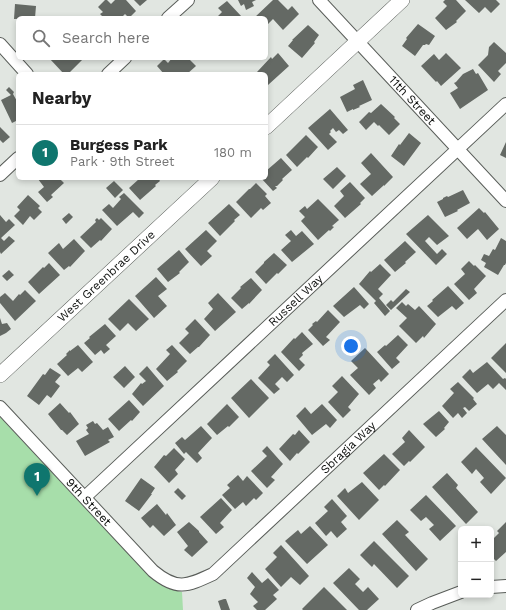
<!DOCTYPE html>
<meta charset="utf-8">
<style>
:root{--surface:#fff;--page:#f6f6f6;--text:#222;--muted:#767676;--line:#e0e0e0;--accent:#0f766e}
body{margin:0;font-family:"Work Sans",sans-serif;background:var(--page);color:var(--text)}
.controls{position:absolute;right:12px;bottom:12px;display:grid;overflow:hidden;border-radius:6px;box-shadow:0 2px 6px #0003}
.controls button{width:36px;height:36px;display:grid;place-items:center;padding:0;border:0;border-bottom:1px solid var(--line);background:var(--surface);color:var(--text);font:20px sans-serif}
.you{position:absolute;left:351px;top:346px;width:14px;height:14px;margin:-10px;border:3px solid #fff;border-radius:50%;background:#1a73e8;box-shadow:0 0 0 6px #1a73e833}
.badge{display:grid;place-items:center;width:26px;height:26px;border-radius:50%;background:var(--accent);color:#fff;font-size:13px;font-weight:700}
.pin{position:absolute;translate:-50% -33px;filter:drop-shadow(0 1px 2px #0008)}
.pin::after{content:'';position:absolute;top:21px;width:14px;height:12px;background:inherit;clip-path:polygon(0 0,100% 0,50% 100%)}
.list{margin:0;padding:0;list-style:none}
h2{display:flex;justify-content:space-between;align-items:center;height:52px;margin:0;padding:0 16px;font-size:17px}
h2 small{font-size:13px;font-weight:400;color:var(--muted)}
.list li{display:grid;grid-template-columns:26px 1fr auto;gap:12px;align-items:center;box-sizing:border-box;height:56px;padding:0 16px;border-top:1px solid var(--line)}
.list b{display:block;font-size:15px;white-space:nowrap}
.list p{margin:0;font-size:13px;white-space:nowrap;color:var(--muted)}
.list em{font-size:13px;font-style:normal;color:var(--muted)}
.icon{flex:none;width:22px;height:22px;fill:none;stroke:currentColor;stroke-width:2;stroke-linecap:round;stroke-linejoin:round}
.map{position:relative;flex:none;width:506px;height:610px;overflow:hidden}
.search{position:absolute;background:var(--surface);box-shadow:0 2px 6px #0003;left:16px;top:16px;width:252px;height:44px;display:flex;align-items:center;gap:10px;box-sizing:border-box;padding:0 14px;border-radius:6px;color:var(--muted);font-size:15px}
.panel{position:absolute;background:var(--surface);box-shadow:0 2px 6px #0003;left:16px;top:72px;width:252px;height:108px;border-radius:6px}
.map>svg:first-child{display:block}
.green{fill:#a7deaa}
.building{fill:#646964}
.lines{fill:none;stroke-linecap:round;stroke-linejoin:round}
.minor-casing{stroke:#595d59;stroke-width:14}
.tertiary-casing{stroke:#595d59;stroke-width:16}
.minor{stroke:#fff;stroke-width:12}
.tertiary{stroke:#fff;stroke-width:15}
.labels{text-anchor:middle;dominant-baseline:central;stroke-width:3;stroke-linejoin:round;paint-order:stroke}
.street-label{font-size:12px;fill:#0f110f;stroke:#e1e6e1}
</style>
<div class="map">
<svg width="506" height="610" viewBox="0 0 506 610">
<rect width="100%" height="100%" fill="#e1e6e1"/>
<path class="green" d="M0,417l148,158c10,9 20,15 34,17l1,18h-183z"/>
<path class="building" d="M105,0h2l4,4 4,-4h11l10,11 -7,7 -4,-4 -4,4h-17l-4,-4 3,-2 -5,-5z
M134,0h13l-7,6z
M238,0h18l-4,2 2,4 -8,4 -2,-6 -3,2z
M273,0h5l10,10 4,-4 7,8 -16,16 -10,-11 -5,5 -2,-2v-4h-12z
M445,0h11l10,11 -10,10 1,1 -11,8 -11,-12 12,-12 -4,-4z
M465,0h31l4,4 -9,9 -6,-6 -6,6z
M227,1l15,16 -1,1h-25l6,-6 -4,-4z
M15,4l21,2 -1,12 -21,1z
M418,24l17,12 -6,9 -3,-1 -1,1h-2l-8,11 -13,-10 5,-7 -1,-1z
M308,25l11,10 -5,7 1,1 -13,15 -14,-12 5,-6h-1z
M494,42l12,11v10l-8,8 3,3 -7,8 -16,-17 10,-10 1,-8z
M278,53l11,13 -21,19 -2,-2v-9h-8l-1,-2 14,-15 1,2z
M446,53l15,15 -20,18 -4,-5 -1,1 -15,-16 13,-12 5,6z
M49,58h34v1l-15,15h-4z
M172,58h16l8,8 -9,8h-23l-7,-8 7,-7 4,4z
M473,69l3,5 2,-1 10,17 -28,19 -10,-16 8,-5 -4,-5 2,-1 7,-8z
M363,80l9,20 -13,6 1,1 -7,3v-1l-6,3 -7,-15 15,-8 -2,-4z
M9,87l5,5 -1,2 5,9v17l-6,3 -11,-23 10,-5 -5,-5z
M381,104l14,13 -1,1 6,6 -11,11 -10,-10 -1,1 -4,-4 -8,8 -7,-8 10,-10 2,1z
M330,109l18,21 -5,4 -4,-4 -3,2 -3,-4 -3,3 1,1 -2,2 8,8 -9,8 -20,-22z
M0,127l10,10 -7,6 -3,-3z
M409,133l12,10 -17,23 -13,-10 8,-12 1,1z
M306,135l12,12 -10,11 -1,-1 -10,10 -11,-12z
M506,142v16l-6,-3z
M371,153l22,24 -9,9v-1l-12,11 -12,-12 11,-10 -10,-11z
M281,158l11,12 -10,9 1,1 -6,6h-2l2,2 -4,3 -12,-13h5v-7z
M337,167l9,9 -13,13 -10,-10z
M39,178h20l5,5 -13,12 2,2 -6,5 -9,-10 6,-5 -6,-8z
M138,178h20l2,3 -5,4 1,1 -16,14 -11,-12 10,-9z
M114,181l9,9 -8,8 -9,-10z
M350,182l15,16 -5,5 1,1 -16,14 -11,-12 10,-10 -4,-5z
M256,183l11,11 -2,2 6,7 -8,7 -2,-2 -10,10 -15,-16 13,-13h1z
M463,190l7,13 -13,7 1,1 -13,6 -8,-15 6,-3v-1l4,-2 1,1z
M124,193l20,20 -5,5 -6,-6 -16,14 -15,-16 7,-6 4,4 8,-9 -2,-2z
M28,195l12,11 -2,2 4,4 -8,8 -4,-4 -7,9 -9,-9 6,-6 -3,-3z
M318,199l21,21 -7,6 2,1 -4,4 -1,-1 -11,10 -17,-19 4,-4 -6,-6 6,-5 2,3z
M229,204l11,11 -6,5 1,1 -15,15 -12,-13z
M479,208l5,5 1,-1 14,17 -12,11 -9,-11 -11,10 -10,-11z
M69,213l4,4 -7,7 -4,-5z
M0,215l6,7 3,-3 6,6 -14,13 3,3 5,-5 6,5 -14,13 -1,-2z
M428,215l21,21 -12,9 -8,-8 -4,4 12,13 5,-5 5,5 -11,11 -30,-31z
M97,218l2,2 2,-2 11,11 -11,12 -1,-1 -9,8 -11,-11 16,-15 -1,-2z
M206,230l11,11 -10,10 5,5 -11,10 -16,-17z
M291,230l5,6 6,-5 12,13 -22,18 -11,-12 10,-9 -6,-6z
M501,238l5,3v22l-1,2h-1l-6,10 -14,-8 2,-4 -5,-3 3,-6 5,2 4,-7 2,1z
M74,239l11,12 -15,16 -1,-1 -5,4 -16,-17 11,-10 4,6z
M405,241l11,11 -11,10 1,1 -11,9 -11,-12z
M179,250l10,12 -10,10 1,1 -12,9 -11,-13z
M274,253l13,12 -9,9 -1,-1 -11,11 -11,-12 9,-9v-1z
M469,261l5,5 1,-1 11,11 -12,13 3,4 -8,7 -15,-16 11,-10 -4,-5z
M49,263l11,12 -21,19 -11,-12 15,-15 1,1z
M380,264l11,11 -13,14 5,5 -4,4 11,13 -5,5 -11,-13 2,-2 -17,-17 11,-13 1,1z
M9,270l5,5 -7,6 -5,-5z
M156,277l11,12 -9,7 9,10 -13,12 -19,-22z
M251,278l11,12 -13,14v-1l-7,6 -11,-11 10,-10 -1,-1z
M448,286l16,17 -8,7 -4,-4 -14,11 -11,-11 6,-5 -1,-1z
M354,287l15,17 -5,5 -4,-4 -16,12 -11,-11z
M406,289l4,3 -19,18 -5,-5 5,-5 2,2z
M25,290l11,11 -21,20 -15,-18v-6l5,-4 8,8 6,-7 1,1z
M218,293l18,19 -21,19 -11,-12 9,-10 -5,-6z
M129,299l20,20 -13,12 -8,-8 -8,8 -12,-12z
M402,302l4,4 2,-2 7,6 4,-4 17,18 -12,14 -1,-2 -7,7 -17,-17 8,-8 -11,-10z
M328,310l12,12 -14,15 4,3 -7,6 -15,-16 5,-5 -1,-1 4,-3 1,1z
M0,318l2,6 5,-1 4,6 -5,4 -6,3z
M195,319l15,16 -11,12h-1l-8,7 -11,-11 10,-10 -4,-4z
M105,324l11,12 -10,9 4,4 -6,5 -3,-4 -6,5 -11,-12 6,-5 -1,-1z
M302,332l11,12 -11,9 1,2 -4,4 6,6 -6,6 -18,-19 13,-14 1,1z
M398,335l10,10 -12,13 4,4 -8,7 -15,-17 8,-7 1,1z
M506,343v30l-15,-15z
M78,345l15,17 -11,10 -4,-4 -10,8 -11,-12 10,-9 -1,-1 4,-4v1z
M172,345l15,16 -10,10 1,1 -11,9 -11,-12 14,-15 -4,-4z
M365,348l24,26 -8,8 -2,-3 -6,5 3,4 -7,7 -19,-20 8,-7 -7,-7z
M275,354l19,21 -7,7 -5,-5 -7,7 5,5 -6,5 -16,-16 12,-13 -3,-3z
M487,362l16,17 2,-1 1,1v11l-7,-7 -6,6 -5,-5 -11,9 -15,-16 8,-8 3,4z
M125,366l10,11 -11,11 -11,-11z
M147,366l17,20 -21,20 -11,-12 9,-11 1,1 4,-3 -7,-7z
M50,368l11,7 -6,7 5,4 -9,12 -4,-3 -8,10 -12,-9 16,-22 2,1z
M342,376l17,18 -11,13 3,3 -8,8 -15,-16 10,-10 -6,-6z
M251,379l18,19 -20,20 -18,-20z
M458,382l16,16 -1,1 4,5 -8,7 -4,-4 -2,1 4,5 -5,5 -4,-5 -5,5 -11,-12 12,-13 -4,-4z
M129,400l11,12 -8,9 -1,-1 -12,11 -11,-12z
M60,403l9,10 1,-1 9,12 -12,11 -5,-5h-1l-13,-16z
M227,404l12,13 -10,10 -1,-1 -11,9 -10,-11z
M322,404l15,16 -7,8 -4,-4 -14,11 -16,-19 9,-9 6,7z
M439,411l10,11 -5,6 1,1 -9,8 -13,-13z
M93,421l2,3 2,-1 6,7 5,-3 6,10 -6,3 2,2 -25,14 -9,-15 13,-7 -3,-4 2,-2 -2,-3z
M201,426l11,12 -14,15 4,5 -5,5 -11,-11 -2,2 -9,-11 7,-6 3,3z
M497,426l9,9v30l-24,-26z
M299,430l11,12 -12,12 -1,-1 -7,8 -11,-12 14,-15 2,1z
M409,430l16,17 -15,15 -1,-1 -5,5 -12,-12 13,-12 -3,-4z
M267,446l16,18 -12,13 4,3 -8,8 -16,-17 16,-15 -5,-5z
M476,447l30,31 -15,16 -11,-12 4,-4 -8,-9 -4,5 -11,-12z
M174,448l11,11 -10,11 3,4 -9,9 -15,-16 10,-12 2,1z
M384,454l16,16 -15,16 -1,-1 -5,5 -16,-17z
M447,473l11,12 -2,3 22,24 -12,12 -34,-37z
M238,475l5,6 4,-5 16,17 -7,7 -2,-2 -8,8 -3,-4 -8,7 -13,-14 8,-7 -3,-3z
M141,478l14,10 -4,6h1l-13,17 -14,-10z
M362,482l17,18 -20,20 -22,-24 8,-8 3,5z
M178,488l8,8 -4,4 -8,-8z
M426,495l30,31 -16,15 -11,-12 5,-4 -8,-8 -5,4 -11,-11z
M221,498l11,12 -12,13 4,4 -8,7 -16,-17z
M332,499l15,17 -6,6 6,7 -10,9 -6,-7 -5,5 -11,-13 13,-12 -4,-4z
M157,504l9,11 1,-2 9,12 -12,11 -11,-11 -3,3 -9,-10z
M397,520l12,12 -4,3 23,24 -12,12 -34,-37z
M189,522l10,9v1l9,10 -16,15 -8,-7 4,-4 -11,-14z
M506,522v30l-10,9 -3,-3 -2,1v-18l8,-8 -2,-2z
M310,526l18,19 -21,19 -22,-23 13,-11 3,4z
M374,541l35,35 -12,12 -23,-24 -2,3 -12,-12z
M281,545l28,31 -9,9 -9,-8 -10,10 -16,-18 12,-12 -4,-4z
M349,568l11,11 -5,5 8,8 5,-5 11,12 -12,11h-8l-26,-27z
M252,572l10,11 6,-5 11,12 -6,5 4,4 -12,11h-8l-4,-4 5,-4 -8,-8 5,-7 -8,-9z
M324,587l23,23h-44l-1,-1z
M224,599h2l4,11h-9l-3,-9z"/>
<g class="lines">
<g class="minor-casing">
<g id="minor">
<path id="s1" d="M319,0l187,201"/>
<path d="M168,18l20,-18"/>
<path d="M0,44l27,30"/>
<path d="M108,74l17,-16"/>
<path d="M0,175l18,-17"/>
<path id="s2" d="M0,407l153,164c24,20 34,15 60,3l293,-274"/>
<path id="s3" d="M85,497l421,-393"/>
<path d="M491,587l15,-1"/>
<path d="M417,610l15,-7 29,-11"/>
</g>
</g>
<g class="tertiary-casing">
<g id="tertiary">
<path d="M266,127l136,-127"/>
<path id="s4" d="M0,375l212,-197"/>
</g>
</g>
<use href="#minor" class="minor"/>
<use href="#tertiary" class="tertiary"/>
</g>
<g class="labels">
<g class="street-label">
<text stroke="none"><textPath href="#s1" startOffset="137">11th Street</textPath></text>
<text stroke="none"><textPath href="#s4" startOffset="145">West Greenbrae Drive</textPath></text>
<text stroke="none"><textPath href="#s3" startOffset="288">Russell Way</textPath></text>
<text stroke="none"><textPath href="#s2" startOffset="475">Sbragia Way</textPath></text>
<text stroke="none"><textPath href="#s2" startOffset="130">9th Street</textPath></text>
</g>
</g>
</svg>
<div class="controls">
<button>+</button>
<button>−</button>
</div>
<div class="you"></div>
<div class="pin badge" style="left:37px;top:496px">1</div>
<div class="search"><svg class="icon" aria-label="search" viewBox="0 0 24 24"><circle cx="10" cy="10" r="6"/><path d="M15 15l6 6"/></svg>Search here</div>
<section class="panel">
<h2>Nearby<small></small></h2>
<ul class="list">
<li><span class="badge">1</span><div><b>Burgess Park</b><p>Park · 9th Street</p></div><em>180 m</em></li>
</ul>
</section>
</div>
